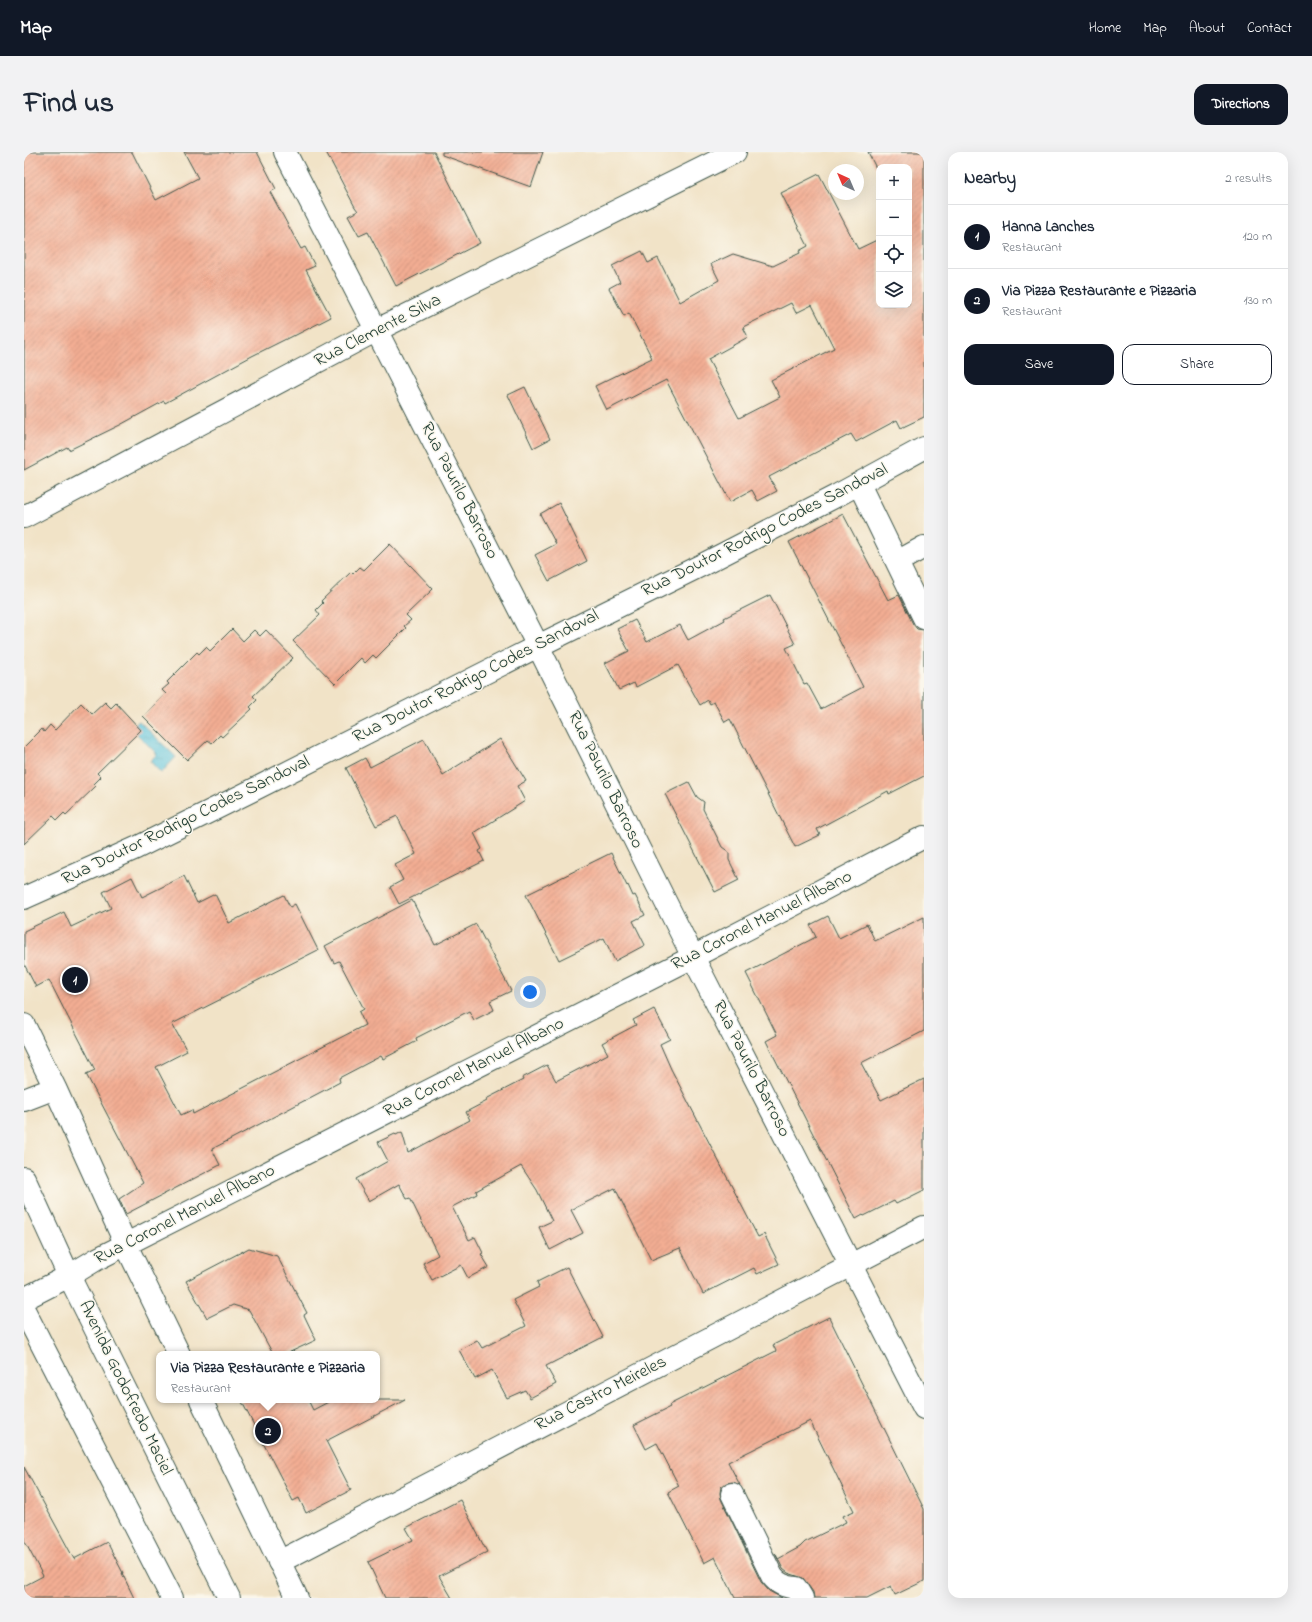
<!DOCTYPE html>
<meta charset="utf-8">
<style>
:root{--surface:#fff;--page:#f2f2f3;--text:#1f2937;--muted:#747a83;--line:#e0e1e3;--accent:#111827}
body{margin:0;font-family:"Indie Flower",sans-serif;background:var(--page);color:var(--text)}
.controls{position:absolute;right:12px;top:12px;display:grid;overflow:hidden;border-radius:8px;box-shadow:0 4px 16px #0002}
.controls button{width:36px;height:36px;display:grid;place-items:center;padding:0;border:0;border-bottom:1px solid var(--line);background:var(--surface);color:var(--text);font:20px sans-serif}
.compass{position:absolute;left:804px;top:12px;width:36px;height:36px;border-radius:50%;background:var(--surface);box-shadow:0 4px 16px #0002;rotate:316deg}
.you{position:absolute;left:506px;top:840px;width:14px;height:14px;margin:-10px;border:3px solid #fff;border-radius:50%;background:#1a73e8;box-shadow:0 0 0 6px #1a73e833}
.badge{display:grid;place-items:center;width:26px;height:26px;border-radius:50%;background:var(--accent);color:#fff;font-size:13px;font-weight:700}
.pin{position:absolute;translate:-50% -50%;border:2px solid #fff;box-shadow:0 1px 4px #0006}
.popup{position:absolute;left:132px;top:1199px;width:224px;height:52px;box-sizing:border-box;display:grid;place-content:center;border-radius:8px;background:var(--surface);filter:drop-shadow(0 1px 3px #0005);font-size:13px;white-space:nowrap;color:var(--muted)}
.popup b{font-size:15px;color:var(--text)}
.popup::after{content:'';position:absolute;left:50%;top:100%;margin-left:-8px;border:8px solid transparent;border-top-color:var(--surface)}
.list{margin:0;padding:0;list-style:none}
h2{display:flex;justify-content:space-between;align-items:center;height:52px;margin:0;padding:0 16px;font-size:17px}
h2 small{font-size:13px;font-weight:400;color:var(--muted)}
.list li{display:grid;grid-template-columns:26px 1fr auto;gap:12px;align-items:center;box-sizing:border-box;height:64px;padding:0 16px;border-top:1px solid var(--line)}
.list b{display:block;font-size:15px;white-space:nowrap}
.list p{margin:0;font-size:13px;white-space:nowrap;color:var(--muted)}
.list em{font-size:13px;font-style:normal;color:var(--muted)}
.actions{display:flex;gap:8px;padding:12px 16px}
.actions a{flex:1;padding:9px 0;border:1px solid var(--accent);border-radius:12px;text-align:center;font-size:14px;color:var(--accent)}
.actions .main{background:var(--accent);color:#fff}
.icon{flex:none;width:22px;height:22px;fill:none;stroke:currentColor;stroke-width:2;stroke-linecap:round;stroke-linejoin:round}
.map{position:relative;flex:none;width:900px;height:1446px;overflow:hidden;border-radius:12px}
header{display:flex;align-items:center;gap:24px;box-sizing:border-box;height:56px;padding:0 20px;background:var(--accent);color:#fff}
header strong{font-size:19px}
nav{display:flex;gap:22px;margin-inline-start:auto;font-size:14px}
.intro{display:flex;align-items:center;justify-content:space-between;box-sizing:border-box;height:96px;padding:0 24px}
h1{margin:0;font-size:28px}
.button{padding:10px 18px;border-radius:12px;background:var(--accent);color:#fff;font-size:14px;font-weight:700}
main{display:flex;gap:24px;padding:0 24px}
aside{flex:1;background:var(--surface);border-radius:12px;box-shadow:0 4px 16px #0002}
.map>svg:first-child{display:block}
.water{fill:url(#water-ripples);stroke:#3e8088}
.building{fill:url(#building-hatch);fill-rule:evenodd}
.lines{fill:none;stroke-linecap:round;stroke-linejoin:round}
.minor-casing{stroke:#3e564a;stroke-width:24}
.major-casing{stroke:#3e564a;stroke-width:24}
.minor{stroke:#fff;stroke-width:22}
.major{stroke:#fff;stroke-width:22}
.labels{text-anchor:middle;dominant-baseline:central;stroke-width:3;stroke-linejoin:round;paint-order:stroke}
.street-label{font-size:18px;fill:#1f3d34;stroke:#fbf7ec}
</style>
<header>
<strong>Map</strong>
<nav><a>Home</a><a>Map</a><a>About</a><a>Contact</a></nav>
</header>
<div class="intro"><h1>Find us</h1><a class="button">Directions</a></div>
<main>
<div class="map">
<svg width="900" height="1446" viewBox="0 0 900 1446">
<defs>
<pattern id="water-ripples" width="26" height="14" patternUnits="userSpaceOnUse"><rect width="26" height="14" fill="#5ec4dc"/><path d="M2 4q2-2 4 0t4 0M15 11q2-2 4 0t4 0" fill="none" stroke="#4da0b3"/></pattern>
<pattern id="building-hatch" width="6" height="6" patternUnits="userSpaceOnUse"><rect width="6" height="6" fill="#f3ad93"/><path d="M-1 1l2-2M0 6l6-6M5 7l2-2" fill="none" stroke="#c48e79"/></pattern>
</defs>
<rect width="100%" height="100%" fill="#fbf7ec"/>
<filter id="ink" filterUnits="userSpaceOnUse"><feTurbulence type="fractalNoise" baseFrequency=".025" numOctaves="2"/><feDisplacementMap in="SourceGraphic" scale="8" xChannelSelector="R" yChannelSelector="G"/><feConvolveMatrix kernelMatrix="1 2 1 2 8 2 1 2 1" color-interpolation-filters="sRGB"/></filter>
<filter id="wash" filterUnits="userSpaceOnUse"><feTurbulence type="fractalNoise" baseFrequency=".012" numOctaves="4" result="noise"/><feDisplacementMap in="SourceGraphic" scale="16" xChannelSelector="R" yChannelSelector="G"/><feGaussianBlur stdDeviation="0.9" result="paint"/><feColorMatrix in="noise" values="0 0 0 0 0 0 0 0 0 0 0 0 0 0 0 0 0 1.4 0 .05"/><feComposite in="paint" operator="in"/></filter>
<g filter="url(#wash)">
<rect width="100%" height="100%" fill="#f1e3c7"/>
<path class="water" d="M115,569l37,36 -15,16 -11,-12 7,-7 -26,-26z"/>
<g id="blocks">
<path class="building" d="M0,0h108l24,48 42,-22 -14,-26h73l19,37 -6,3 31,57 4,-2 10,19 -9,4 25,47 -37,19v-1l-42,21 -87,47 -1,-2 -44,24 -51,25 -2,-3 -43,23z
M302,0h108l46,91 -84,43 -28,-54 -9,4 -11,-20 10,-5 -3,-4z
M418,0h101l-12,35 -89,-32z
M844,0h56v265l-23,11 -4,-8 -41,22 -5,-8 -82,43 8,14 -19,10 -6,-11 -22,12 -64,-122 -59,30 -12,-24 57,-28 -23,-45 -5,3 -15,-28 11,-6 -8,-16 30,-15 6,12 10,-5 22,44 39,-22 -8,-16 22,-10 40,12 27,-13 -1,-2 9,-5 -27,-53 38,-19 39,75 21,-10v66h30v-138h-30v7zM767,151l5,10 16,-8 22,43 -63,32 9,17 -41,21 -31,-59 40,-22 -5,-10z
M501,235l25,52 -17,9 -25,-53z
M535,351l28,58 -38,20 -14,-26 21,-11 -16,-30z
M819,362l45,86 11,-5 14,29 4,5 7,1v146l-35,18 -1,-3 -71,38 3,6 -25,12 -65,-128 -5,3 -11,-20 -4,2 -2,-4 -8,5 -22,-40 -42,22 -2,-4 -15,7 -14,-27 24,-12 -12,-22 18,-9 12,22 33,-17 8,15 37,-20 -1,-2 46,-23 25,49 -9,4 18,36 3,-1 14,26 42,-22 -74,-145z
M366,392l43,45 -27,26 5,5 -7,6 2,2 -30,30 -3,-3 -8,8 -4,-5 -26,26 -42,-43 27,-26 -4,-5 7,-7 -2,-2 30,-29 2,2 7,-7 4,3z
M208,477l11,12 11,-11 6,6 6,-6 27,28 -40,38 4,4 -7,7 2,2 -30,28 -2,-2 -8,8 -4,-3 -21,20 -44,-44 23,-22 -4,-4 7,-6 -2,-2 30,-30 2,2 7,-7 4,4z
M81,550l6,6 5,-5 25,27 -44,43 4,4 -7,7 2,2 -30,29 -2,-2 -7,7 -4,-4 -29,28v-97l18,-18 2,3 6,-7 5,5 26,-27 11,11z
M400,587l19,36 57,-36 26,42 -9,5 8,15 -51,32 8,16 -3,2 5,10 -63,31v1l-22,11 -9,-17 13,-7 -8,-15 21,-11 -19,-38 -21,10 -30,-58 19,-10 5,9z
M665,630l8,15 7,5 -1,7 19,38 7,5v8l10,20 -24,12 -50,-98z
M587,701l16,33 1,-1 5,11 2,-1 10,20 -12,6 12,24 -30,16 -11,-23 -45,22 -33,-65z
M160,724l13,27 18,-9 14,29 55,-28 6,12 5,-3 23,46 -146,74 15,27 -31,16 25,48 11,-5 1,4 172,-89 -6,-13 5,-3 -25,-48 -5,2 -9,-17 87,-46 23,45 41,-21 35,67 -21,10 4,9 -20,10 -5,-9 -53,27 1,3 -34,18 -2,-3 -42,22 1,4 -128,67 8,16 -94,49 -7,-15 24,-16 -57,-109 9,-4 -46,-90 -13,7 -12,-23v-33l40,-19 7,15 40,-19 -8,-16 29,-15 10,20z
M804,764l11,22 28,-14 8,17 49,-24v114l-63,32 20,37 43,-21v111l-28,14 -2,-3 -30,15 -1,-1 -7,4 -90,-178 11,-6 -31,-62 70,-36 -6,-12z
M630,857l16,30 -10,5 11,25 87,168 6,-3 15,30 -22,10 -3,-6 -51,26 -23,-46 -29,12 -36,-72 -44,22 12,23 -33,17 -11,-23 13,-6 -15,-31 -16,-24 -45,25 1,3 -25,13 17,33 6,-3 8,16 -2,1 8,13 -21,11 -7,-13 -29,15 -9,-17 15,-8 -28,-57 -3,1 -8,-15 -30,17 -13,-22 32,-18 -10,-19 17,-8 1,1 6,-3 6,21 62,-33 -4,-8 21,-11 -1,-2 37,-19 -1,-2 25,-13 9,16 52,-27 -6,-11 34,-18 -3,-5z
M225,1096l28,8 30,57 -3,2 12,25 -30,14h-13l-24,-44 -16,-5 -26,13 -21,-37z
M543,1115l36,70 -57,29 10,18 -26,14 -5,-8 -18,8 -15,-28 -17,9 -16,-29 18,-10 5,8 44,-22 -13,-26 26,-13 -2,-5z
M805,1165l95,192v72l-29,14 -4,-9 -24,12h-53l-1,-6 -10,-14 -15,-5 -5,-4 -8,-16 3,6 22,-12 5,-5 41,-20 -3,-6 11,-5 -44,-90 -82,41 12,23 -7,-3 -7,1 -5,4 -1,6 1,6 40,83 8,9 13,7h-47l-20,-41 -11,6 -36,-71 11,-6 -22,-43 -11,6 -12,-24 36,-18 -1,-2 107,-54 -3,-6z
M217,1248h67l5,10 19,-10h73l-79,41 25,49 -45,23 -7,-15 -6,3z
M0,1315l50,92 33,-17 16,31h-1l12,25h-110v-12l19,-10 -19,-36z
M436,1348l27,52 -48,24 13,22h-67l-17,-36 45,-22 -7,-12z"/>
</g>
</g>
<g filter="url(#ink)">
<use href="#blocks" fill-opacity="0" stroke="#3e564a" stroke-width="1"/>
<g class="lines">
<g class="minor-casing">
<path id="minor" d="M261,0l253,494 155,311 231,451
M835,332l65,134
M0,365l353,-187 358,-178
M873,410l27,-15
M0,746l112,-50 115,-57 287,-145 164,-81 134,-69 88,-48
M0,1147l45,-23 28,-17 596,-302 231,-120
M0,1158l148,288
M708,1342l40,82c6,8 13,11 24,12l6,10
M255,1410l645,-335"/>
</g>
<g class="major-casing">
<path id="major" d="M0,873l31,63 71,157 53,109
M0,948l31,-12
M0,1026l45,98 160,322
M177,1248l96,198"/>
</g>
<use href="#minor" class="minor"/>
<use href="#major" class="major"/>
</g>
</g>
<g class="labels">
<g class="street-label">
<text transform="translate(354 179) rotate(-27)">Rua Clemente Silva</text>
<text transform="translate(435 339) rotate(63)">Rua Paurilo Barroso</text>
<text transform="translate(741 379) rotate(-27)">Rua Doutor Rodrigo Codes Sandoval</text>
<text transform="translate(452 525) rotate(-27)">Rua Doutor Rodrigo Codes Sandoval</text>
<text transform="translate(581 628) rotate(64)">Rua Paurilo Barroso</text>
<text transform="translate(162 669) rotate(-26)">Rua Doutor Rodrigo Codes Sandoval</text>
<text transform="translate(738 769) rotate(-27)">Rua Coronel Manuel Albano</text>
<text transform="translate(450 916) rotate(-27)">Rua Coronel Manuel Albano</text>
<text transform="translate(727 917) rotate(63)">Rua Paurilo Barroso</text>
<text transform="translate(161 1063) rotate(-27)">Rua Coronel Manuel Albano</text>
<text transform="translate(101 1236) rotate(64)">Avenida Godofredo Maciel</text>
<text transform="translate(577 1242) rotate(-27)">Rua Castro Meireles</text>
</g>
</g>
</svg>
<div class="controls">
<button>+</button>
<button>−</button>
<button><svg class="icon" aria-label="locate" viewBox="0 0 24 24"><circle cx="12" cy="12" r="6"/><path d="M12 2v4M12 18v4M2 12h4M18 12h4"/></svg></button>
<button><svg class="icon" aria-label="layers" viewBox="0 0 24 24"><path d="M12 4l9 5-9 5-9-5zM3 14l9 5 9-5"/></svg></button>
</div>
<svg class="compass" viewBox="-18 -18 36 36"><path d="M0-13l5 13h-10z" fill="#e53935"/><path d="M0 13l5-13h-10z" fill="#747a83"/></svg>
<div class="you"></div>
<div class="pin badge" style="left:51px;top:828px">1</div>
<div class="pin badge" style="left:244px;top:1279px">2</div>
<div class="popup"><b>Via Pizza Restaurante e Pizzaria</b>Restaurant</div>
</div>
<aside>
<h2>Nearby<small>2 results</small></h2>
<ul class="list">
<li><span class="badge">1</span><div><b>Hanna Lanches</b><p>Restaurant</p></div><em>120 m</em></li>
<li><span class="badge">2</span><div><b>Via Pizza Restaurante e Pizzaria</b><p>Restaurant</p></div><em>130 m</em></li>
</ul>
<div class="actions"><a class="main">Save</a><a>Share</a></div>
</aside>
</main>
